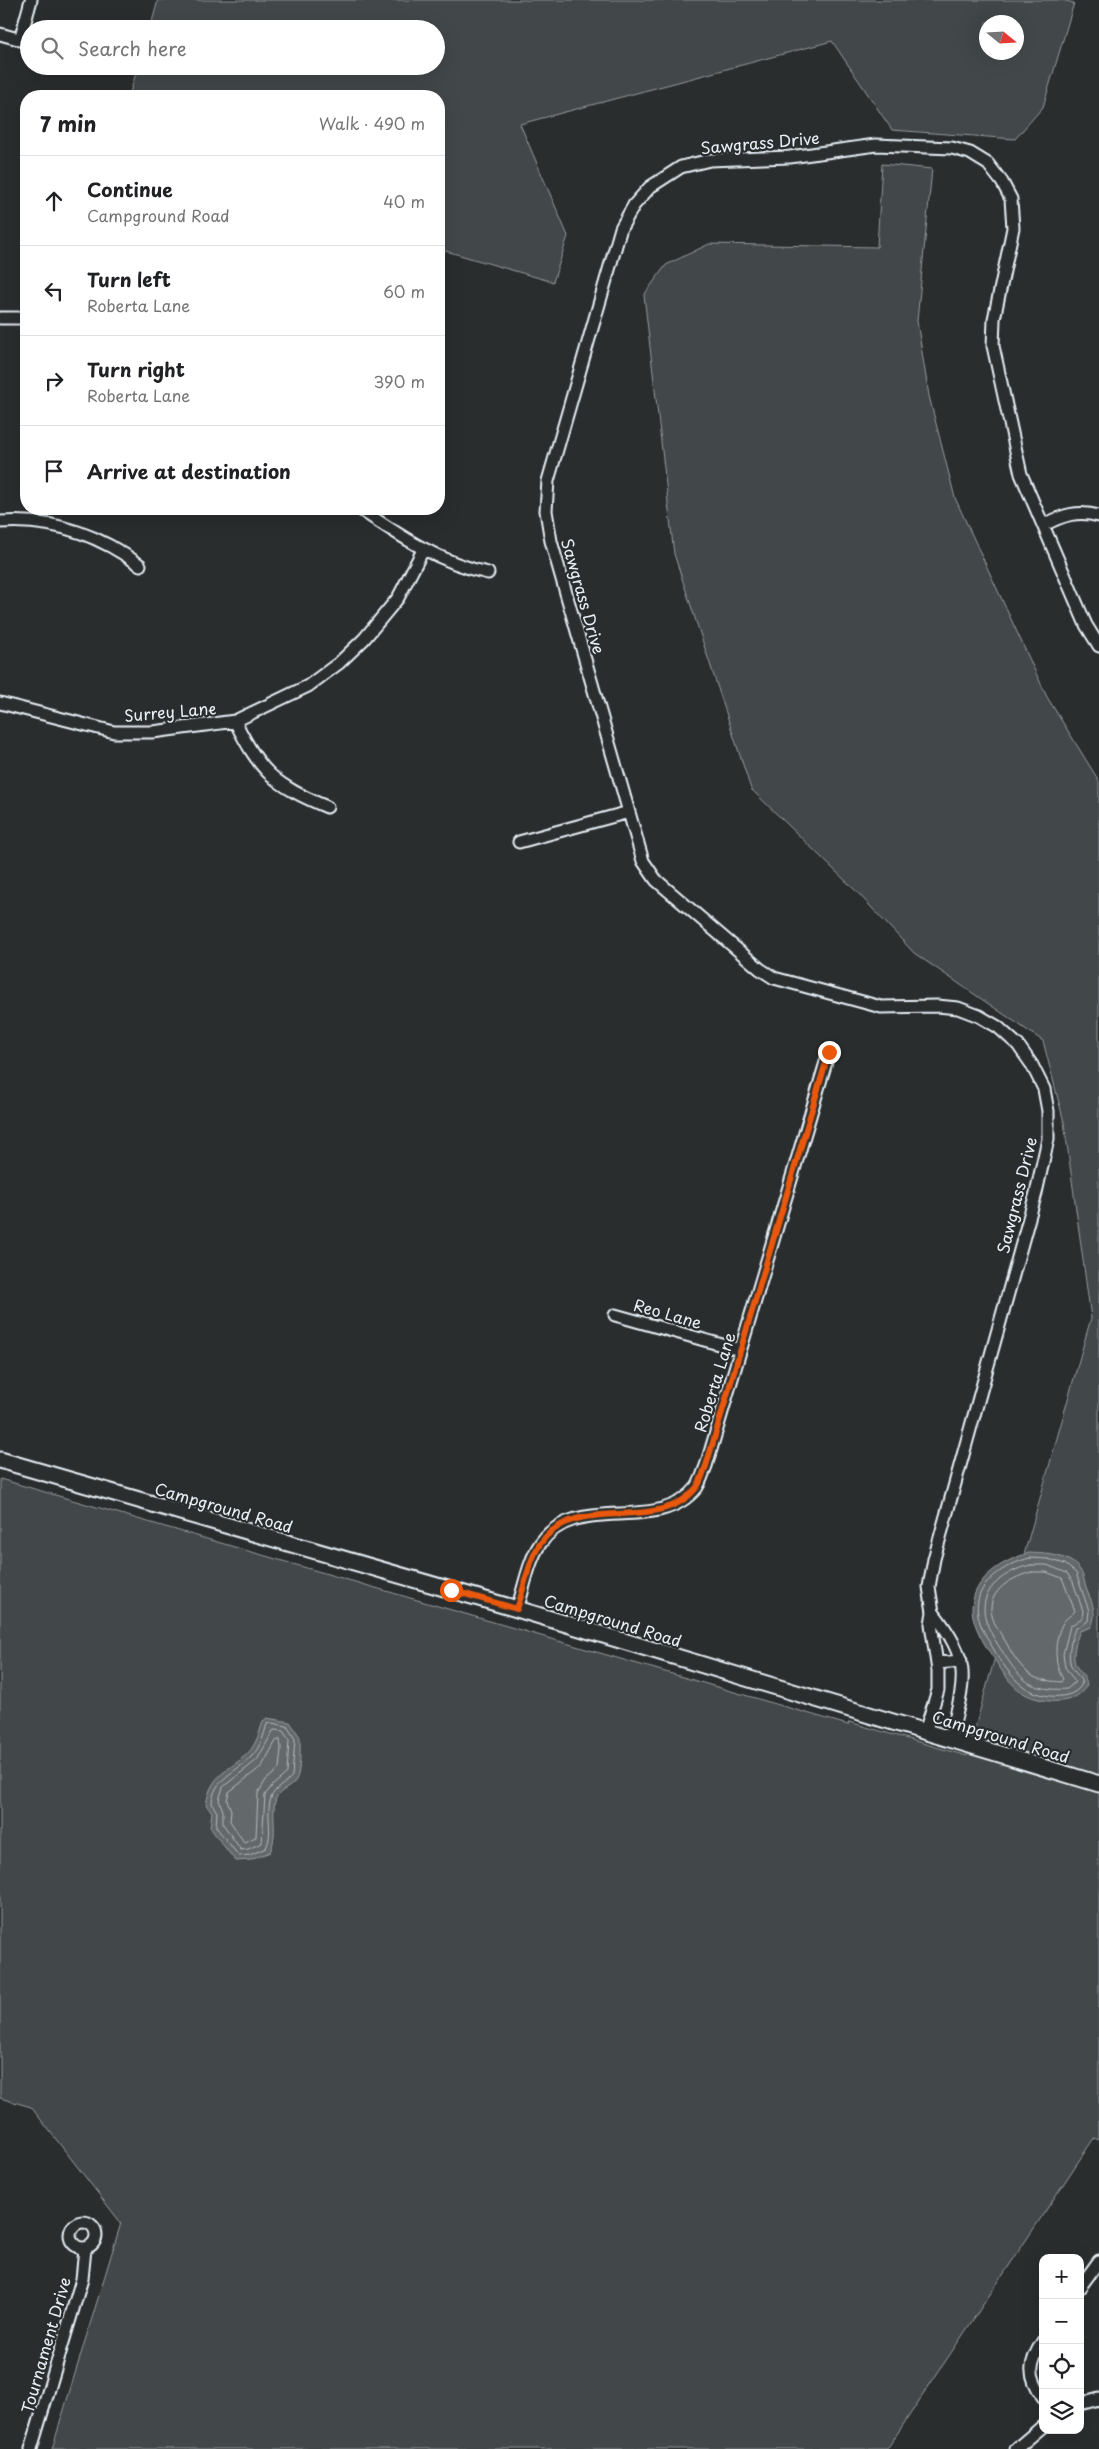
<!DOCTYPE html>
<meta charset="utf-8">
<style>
:root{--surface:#fff;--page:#f2f2f2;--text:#202124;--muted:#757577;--line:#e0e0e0}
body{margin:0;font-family:"Playpen Sans",sans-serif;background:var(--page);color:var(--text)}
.controls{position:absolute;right:15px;bottom:15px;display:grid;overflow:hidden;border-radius:10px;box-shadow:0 5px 20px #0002}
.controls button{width:45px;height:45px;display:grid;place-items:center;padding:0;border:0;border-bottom:1px solid var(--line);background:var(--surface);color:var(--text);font:25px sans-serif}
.compass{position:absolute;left:979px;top:15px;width:45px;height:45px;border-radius:50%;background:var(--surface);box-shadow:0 5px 20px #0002;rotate:108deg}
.stop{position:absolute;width:15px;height:15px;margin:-11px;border:4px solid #ea580c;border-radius:50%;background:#fff}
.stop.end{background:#ea580c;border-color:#fff;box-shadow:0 1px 5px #0008}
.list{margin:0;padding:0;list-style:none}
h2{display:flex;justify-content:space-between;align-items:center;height:65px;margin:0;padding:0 20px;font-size:21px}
h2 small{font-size:16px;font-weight:400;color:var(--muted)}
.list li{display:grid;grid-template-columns:32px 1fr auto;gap:15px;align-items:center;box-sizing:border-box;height:90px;padding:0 20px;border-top:1px solid var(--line)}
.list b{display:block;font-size:19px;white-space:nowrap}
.list p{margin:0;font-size:16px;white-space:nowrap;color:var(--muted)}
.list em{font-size:16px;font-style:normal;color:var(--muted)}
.icon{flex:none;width:28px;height:28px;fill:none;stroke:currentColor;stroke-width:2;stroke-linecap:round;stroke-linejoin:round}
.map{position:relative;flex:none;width:1099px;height:2449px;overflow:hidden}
.search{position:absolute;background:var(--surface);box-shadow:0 5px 20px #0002;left:20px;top:20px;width:425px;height:55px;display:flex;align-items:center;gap:12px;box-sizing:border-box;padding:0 18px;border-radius:28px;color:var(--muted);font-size:19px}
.panel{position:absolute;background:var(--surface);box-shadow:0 5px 20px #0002;left:20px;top:90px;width:425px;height:425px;border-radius:20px}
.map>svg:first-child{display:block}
.green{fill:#424648;stroke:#959ca0;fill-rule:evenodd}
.water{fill:#63686b;stroke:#989fa3}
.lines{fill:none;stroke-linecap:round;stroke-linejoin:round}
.shore{stroke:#b3bac0;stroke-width:1}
.street-casing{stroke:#e8f1f8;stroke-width:15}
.secondary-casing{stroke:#e8f1f8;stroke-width:19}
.street{stroke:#2a2d2e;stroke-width:11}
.secondary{stroke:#2a2d2e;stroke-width:15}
.route{stroke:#ea580c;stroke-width:6}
.labels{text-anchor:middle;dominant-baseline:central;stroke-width:4.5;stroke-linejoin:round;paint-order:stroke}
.street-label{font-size:16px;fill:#e8f1f8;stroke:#2a2d2e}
</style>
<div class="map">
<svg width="1099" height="2449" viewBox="0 0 1099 2449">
<rect width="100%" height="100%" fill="#2a2d2e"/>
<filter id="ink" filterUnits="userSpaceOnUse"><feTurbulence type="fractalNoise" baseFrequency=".02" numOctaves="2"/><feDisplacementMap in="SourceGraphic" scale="10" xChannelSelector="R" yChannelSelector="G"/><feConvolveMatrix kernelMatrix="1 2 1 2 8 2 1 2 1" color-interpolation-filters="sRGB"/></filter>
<g filter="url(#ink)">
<path class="green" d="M158,0h904l12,3 -31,104 -28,32 -123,-9 -60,-89 -312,83 48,112 -15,46 -114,-33v-153h-310l9,-30h298v-37h-286zM1016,22v30h-30v-30z
M882,164l50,5 -15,152 12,75 26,102 92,199 52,84v1359l-5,-2 -207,311h-835l69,-226 -90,-116 -31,-9v-619l848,246 1,-3 118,34 124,-438 -27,-196 -21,-81 -129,-88 -57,-61 -106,-103 -77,-235 -30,-259 22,-30 43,-21 168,3z"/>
<path class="water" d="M1029,1553c18,1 40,1 51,17 5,7 4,15 8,23 5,11 9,22 3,34l-11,4c-4,8 -8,24 -5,33 4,8 10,11 12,21 -11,20 -38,19 -58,11 -15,-6 -26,-23 -34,-36 -10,-14 -23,-35 -23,-52 1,-31 32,-48 57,-55z
M267,1718l23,4 10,15c0,10 1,35 -4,43 -4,7 -16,10 -20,18 -6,15 3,35 -6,54l-19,8 -15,1c-4,-4 -23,-29 -26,-34l2,-15 -6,-7c5,-32 22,-33 42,-52 8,-8 12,-22 15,-32z"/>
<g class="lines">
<path class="shore" d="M1030,1558l18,1 17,5 11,9 13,38 -1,10 -13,8c-4,9 -8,27 -4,37 3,7 10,10 11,18 -10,19 -45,13 -59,2 -12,-9 -21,-23 -29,-36 -6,-11 -14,-23 -16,-35 -6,-31 27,-51 52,-57z
M1031,1565h16l20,8 6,9 10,29 -1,7 -12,8 -7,28 2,13 10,15 -8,7c-10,1 -24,0 -34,-4 -12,-5 -22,-20 -29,-31 -8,-12 -20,-30 -20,-45 0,-25 27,-40 47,-44z
M1032,1572h14l16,6 13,33c-3,4 -8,6 -11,10 -10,16 -11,42 -1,58l-2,3c-8,-1 -19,-1 -27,-5 -11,-6 -21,-21 -27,-33 -6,-10 -16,-23 -16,-35 0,-21 24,-33 41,-37z
M272,1723l15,3 8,13 -3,37c-6,8 -18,12 -21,22 -6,16 3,34 -5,50l-16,7 -11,1 -23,-29 1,-15 -5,-8c1,-26 24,-31 40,-48 8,-8 12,-21 15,-32z
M274,1730l9,1 6,9 -2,33 -15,13 -7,9 -3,48 -14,6 -7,1 -18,-26v-13l-4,-11 4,-13 34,-27z
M280,1740l1,8 -2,21 -13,11 -8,13 -2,44 -12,5 -14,-21 1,-11 -4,-10 2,-8 33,-26 14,-25z"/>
<g class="street-casing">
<path id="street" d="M0,34l29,8
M20,40l11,-40
M0,318h26
M360,509c40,27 80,54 128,64
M0,522c53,-4 98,12 140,43
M1044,525c19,-10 34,-15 55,-9
M0,703l114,29h39l82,-11 73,-35 31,-23 25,-24 34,-41 25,-48
M235,721c25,51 39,64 92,86
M519,842l110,-30
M615,1315l125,35
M517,1609c7,-20 11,-47 23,-65 36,-54 118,-7 157,-57 4,-6 6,-14 9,-21l123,-414
M933,1612c40,52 32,67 17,127
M937,1663l24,-2
M925,1732l13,-42v-19l-7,-47 2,-12 -4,-25 5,-28 102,-366 12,-54v-28l-4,-22 -12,-24 -14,-20 -20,-18 -19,-11 -21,-8 -21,-2 -56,1 -107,-29 -14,-9 -104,-89 -13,-19 -92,-320 -5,-30 2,-30 73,-253 13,-23 16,-18 31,-20 29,-7 80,-3 86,-12 76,3 18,5 18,11 14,18 9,17 2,29 -19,91 -1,27 28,128 65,151 13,21
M70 2235a13 13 0 1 1 26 0a13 13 0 1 1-26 0Z
M1080,2287l19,-26
M1043,2341c-15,23 -15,34 0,56
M1080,2404l19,-5
M31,2449l51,-170 3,-30
M1016,2449l27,-23"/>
</g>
<g class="secondary-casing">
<path id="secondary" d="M0,1460l517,149 582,175"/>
</g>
<use href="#street" class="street"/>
<use href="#secondary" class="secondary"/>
</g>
</g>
<g class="lines" filter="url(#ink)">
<path class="route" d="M451,1590l66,19c7,-20 11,-47 23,-65 37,-54 118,-7 157,-57 4,-6 6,-14 9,-21l123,-414"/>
</g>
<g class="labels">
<g class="street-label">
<text transform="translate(760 142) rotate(-5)">Sawgrass Drive</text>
<text transform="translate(584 596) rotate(74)">Sawgrass Drive</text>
<text transform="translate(170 711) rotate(-5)">Surrey Lane</text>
<text transform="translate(1016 1195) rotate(-76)">Sawgrass Drive</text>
<text transform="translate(668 1313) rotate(16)">Reo Lane</text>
<text transform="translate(714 1382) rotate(-73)">Roberta Lane</text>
<text transform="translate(224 1507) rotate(16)">Campground Road</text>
<text transform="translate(613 1620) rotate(17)">Campground Road</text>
<text transform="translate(1001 1736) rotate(17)">Campground Road</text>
<text transform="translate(45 2345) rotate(-74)">Tournament Drive</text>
</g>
</g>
</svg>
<div class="controls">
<button>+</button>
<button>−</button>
<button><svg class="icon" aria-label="locate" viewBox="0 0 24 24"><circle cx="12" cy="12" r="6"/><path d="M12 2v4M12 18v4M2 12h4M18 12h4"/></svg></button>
<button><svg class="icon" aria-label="layers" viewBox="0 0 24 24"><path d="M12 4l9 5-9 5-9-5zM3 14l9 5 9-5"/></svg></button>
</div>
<svg class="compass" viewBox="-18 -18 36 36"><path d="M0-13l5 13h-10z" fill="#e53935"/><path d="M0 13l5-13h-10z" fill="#757577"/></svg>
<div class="stop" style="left:451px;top:1590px"></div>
<div class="stop end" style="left:829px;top:1052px"></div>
<div class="search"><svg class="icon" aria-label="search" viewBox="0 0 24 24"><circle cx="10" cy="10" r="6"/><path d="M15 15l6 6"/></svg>Search here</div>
<section class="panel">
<h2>7 min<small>Walk · 490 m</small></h2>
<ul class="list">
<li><svg class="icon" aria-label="ahead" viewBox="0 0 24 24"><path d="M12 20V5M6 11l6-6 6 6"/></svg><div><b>Continue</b><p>Campground Road</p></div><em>40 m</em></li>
<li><svg class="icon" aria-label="left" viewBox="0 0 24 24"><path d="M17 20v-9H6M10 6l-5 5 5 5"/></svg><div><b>Turn left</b><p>Roberta Lane</p></div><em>60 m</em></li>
<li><svg class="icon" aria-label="right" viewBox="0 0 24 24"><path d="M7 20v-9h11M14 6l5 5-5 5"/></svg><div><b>Turn right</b><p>Roberta Lane</p></div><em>390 m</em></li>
<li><svg class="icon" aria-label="arrive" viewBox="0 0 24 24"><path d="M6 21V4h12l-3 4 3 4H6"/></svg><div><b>Arrive at destination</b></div></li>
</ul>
</section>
</div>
